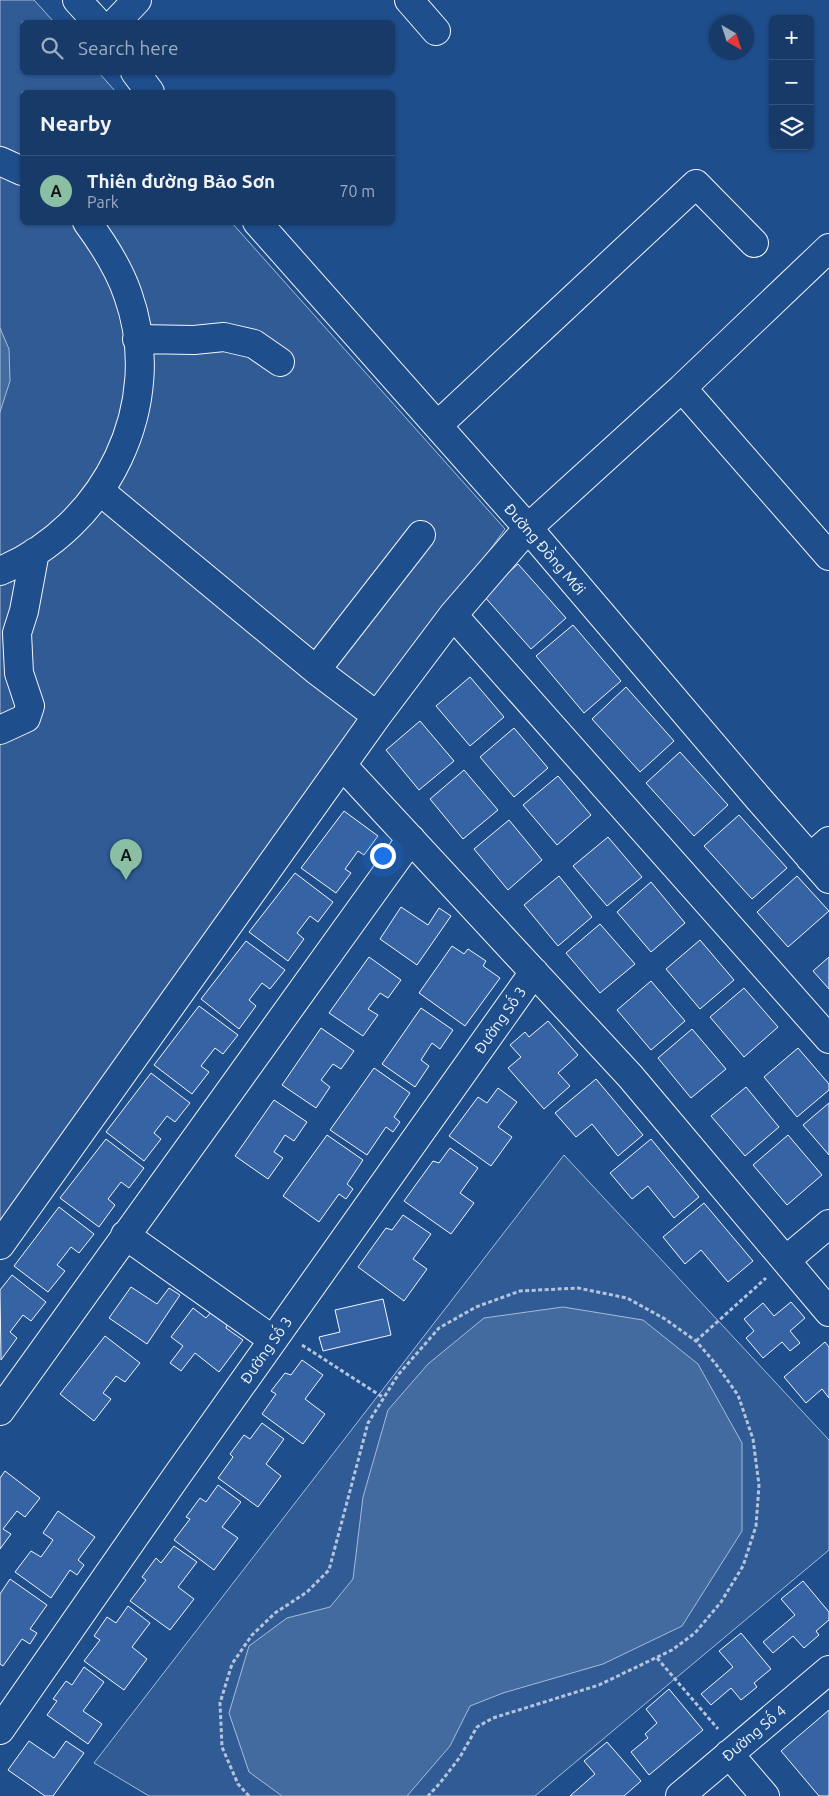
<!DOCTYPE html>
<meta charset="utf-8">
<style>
:root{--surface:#173a69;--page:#20416f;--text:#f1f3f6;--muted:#9eadc0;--line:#36547d;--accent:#8abfa5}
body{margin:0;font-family:Ubuntu,sans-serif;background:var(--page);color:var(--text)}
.controls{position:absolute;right:15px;top:15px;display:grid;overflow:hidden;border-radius:8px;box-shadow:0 1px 4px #0004}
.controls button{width:45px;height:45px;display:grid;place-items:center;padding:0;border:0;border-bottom:1px solid var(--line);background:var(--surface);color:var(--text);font:25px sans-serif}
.compass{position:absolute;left:709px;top:15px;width:45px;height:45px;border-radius:50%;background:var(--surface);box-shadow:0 1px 4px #0004;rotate:141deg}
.you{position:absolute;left:382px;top:855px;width:18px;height:18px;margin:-12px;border:4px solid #fff;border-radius:50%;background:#1a73e8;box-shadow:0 0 0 8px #1a73e833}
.badge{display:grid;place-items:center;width:32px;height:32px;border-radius:50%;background:var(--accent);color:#111;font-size:16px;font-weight:700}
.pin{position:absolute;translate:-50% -41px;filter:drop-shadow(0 1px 2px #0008)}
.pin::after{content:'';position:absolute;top:26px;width:18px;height:15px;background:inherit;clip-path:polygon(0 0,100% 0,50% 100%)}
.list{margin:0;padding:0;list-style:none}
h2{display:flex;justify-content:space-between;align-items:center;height:65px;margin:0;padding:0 20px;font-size:21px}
h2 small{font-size:16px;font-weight:400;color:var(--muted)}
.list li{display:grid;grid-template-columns:32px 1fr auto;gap:15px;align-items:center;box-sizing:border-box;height:70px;padding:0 20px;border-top:1px solid var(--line)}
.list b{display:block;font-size:19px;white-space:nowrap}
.list p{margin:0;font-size:16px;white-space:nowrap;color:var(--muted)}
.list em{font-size:16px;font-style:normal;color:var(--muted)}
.icon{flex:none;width:28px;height:28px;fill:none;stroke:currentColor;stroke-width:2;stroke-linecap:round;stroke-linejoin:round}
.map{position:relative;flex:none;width:829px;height:1796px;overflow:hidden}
.search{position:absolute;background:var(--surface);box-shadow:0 1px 4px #0004;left:20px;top:20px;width:375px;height:55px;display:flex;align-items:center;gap:12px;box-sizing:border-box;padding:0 18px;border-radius:8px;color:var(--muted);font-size:19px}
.panel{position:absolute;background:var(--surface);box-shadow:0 1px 4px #0004;left:20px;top:90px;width:375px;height:135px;border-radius:8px}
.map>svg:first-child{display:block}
.built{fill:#305b95;stroke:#a8bbd7}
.water{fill:#446ba0;stroke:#a8bbd7}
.building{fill:#3563a3;stroke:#f2f6ff}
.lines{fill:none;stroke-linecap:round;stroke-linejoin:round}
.minor-casing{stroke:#f2f6ff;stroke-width:30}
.path{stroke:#b3c4dc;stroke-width:3;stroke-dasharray:4 2.5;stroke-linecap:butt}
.minor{stroke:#1f4e8c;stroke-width:28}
.labels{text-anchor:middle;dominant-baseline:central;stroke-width:4;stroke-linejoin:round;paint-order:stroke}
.street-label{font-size:15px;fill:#f2f6ff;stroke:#1f4e8c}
</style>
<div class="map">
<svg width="829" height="1796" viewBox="0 0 829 1796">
<rect width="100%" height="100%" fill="#1f4e8c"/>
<path class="built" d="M0,0h34l20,22h-32v50l77,1 17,19h-94v130l210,1 273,306 -505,702z
M564,1155l265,285v110l-294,246h-386l-55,-33z"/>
<path class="water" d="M0,328l9,21 1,32 -10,31z
M563,1307l80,13 55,44 44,79v88l-60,95 -79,38 -100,29 -33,13 -20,40 -43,50h-125l-33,-24 -20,-59 20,-67 38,-28 43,-11 23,-28 10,-82 25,-87 40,-46 56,-46z"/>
<path class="building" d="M518,564l48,54 -35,31 -48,-54z
M573,625l48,56 -37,32 -48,-57z
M470,677l34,40 -34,29 -34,-40z
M626,687l48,54 -34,31 -48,-53z
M420,721l34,40 -35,29 -33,-40z
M514,728l34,40 -34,29 -34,-40z
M680,752l48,53 -34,31 -48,-53z
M464,770l34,40 -35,29 -33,-40z
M558,776l33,39 -34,30 -34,-40z
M344,811l34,25 -14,19 -6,-4 -13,18 6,4 -15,20 -35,-25z
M739,815l48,53 -35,31 -48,-53z
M509,820l33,40 -34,30 -34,-41z
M608,837l34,40 -35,29 -34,-40z
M295,873l38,29 -15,20 -8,-6 -13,17 7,6 -16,22 -39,-29z
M559,876l33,41 -34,29 -34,-41z
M797,876l32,35 -41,36 -31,-35z
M651,882l34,41 -34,29 -34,-40z
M401,907l27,18 11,-17 12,8 -34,49 -37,-26z
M600,924l35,40 -35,29 -34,-40z
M700,940l34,40 -34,29 -34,-40z
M246,941l39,29 -15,19 -8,-6 -13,17 7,6 -17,23 -38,-30z
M452,946l12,8 4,-5 18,12 -3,5 17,12 -35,48 -46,-33z
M369,957l32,23 -13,18 -8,-5 -12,16 10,6 -15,21 -34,-23z
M829,957v32l-16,-18z
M651,981l34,40 -34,29 -34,-40z
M744,988l34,39 -34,30 -34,-40z
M199,1006l39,29 -15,19 -8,-6 -14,18 8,6 -17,22 -38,-29z
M421,1008l32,22 -13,19 -8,-6 -11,17 8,6 -14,21 -33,-23z
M548,1021l30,34 -20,18 12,13 -26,23 -36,-41 13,-11 -11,-12 15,-13 4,5z
M321,1028l33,23 -13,18 -8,-5 -12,16 9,7 -14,21 -34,-23z
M692,1029l34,40 -35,29 -33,-40z
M798,1048l31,36v6l-32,27 -33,-40z
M374,1068l36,25 -16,24 6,5 -7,10 -7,-5 -19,28 -37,-25z
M151,1073l39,30 -15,19 -8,-6 -13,17 7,6 -17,22 -38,-29z
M596,1079l47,56 -25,21 -26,-32 -16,13 -21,-24z
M746,1087l33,40 -34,29 -34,-40z
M498,1088l19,14 -19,25 14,10 -21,29 -42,-30 29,-39 9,6z
M274,1100l33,22 -13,19 -9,-6 -11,17 9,6 -15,21 -33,-23z
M829,1103v52l-26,-30z
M327,1135l36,25 -16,24 6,5 -7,10 -7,-5 -20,28 -36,-26z
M788,1135l34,40 -35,30 -34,-40z
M106,1139l38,29 -15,20 -8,-6 -13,17 7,6 -16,22 -39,-29z
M651,1139l48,58 -25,21 -26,-32 -16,13 -22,-26z
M450,1148l28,20 -18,25 14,10 -23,31 -47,-33 29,-40 6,2z
M704,1203l49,58 -25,21 -27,-32 -16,14 -22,-27z
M59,1207l35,27 -15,19 -8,-6 -14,18 8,6 -17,21 -34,-26z
M403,1215l28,19 -18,25 14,10 -23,32 -46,-34 28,-39 6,2z
M12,1275l34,27 -15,19 -8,-6 -13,17 7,6 -16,22 -1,-70z
M131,1287l26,17 12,-16 11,7 -33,49 -38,-26z
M383,1299l8,36 -68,16 -4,-14 21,-5 -5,-22z
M791,1302l14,16 -15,13 10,12 -10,8 -8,-9 -19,16 -17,-20 8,-7 -10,-12 19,-16 11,13z
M193,1308l13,10 6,-7 16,12 -2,5 17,12 -24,32 -24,-19 -14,18 -11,-8 13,-17 -12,-9z
M105,1336l35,27 -15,19 -9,-6 -13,17 8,6 -17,22 -34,-27z
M825,1342l4,5v51l-7,-9 -16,14 -22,-26z
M302,1360l21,15 -18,24 20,15 -22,30 -41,-30 14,-20 -5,-3 14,-18 6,2z
M262,1423l22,16 -18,25 15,12 -23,31 -40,-29 15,-21 -3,-3 14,-19 6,4z
M5,1471l35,27 -15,19 -8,-6 -14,18 8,5 -11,15v-71z
M218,1485l23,17 -19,25 16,11 -24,32 -40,-30 16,-21 -4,-2 14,-19 6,4z
M58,1511l37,26 -17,23 6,5 -7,10 -7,-5 -19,28 -36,-26 16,-21 10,6 12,-17 -10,-7z
M174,1546l23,16 -19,25 16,12 -24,31 -40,-29 16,-21 -4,-3 14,-19 5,5z
M10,1579l37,26 -17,24 7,4 -7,11 -8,-5 -19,27 -3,-2v-70z
M803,1581l26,31v8l-13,11 3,4 -15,13 -11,-12 -20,17 -10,-11 32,-27 -14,-16z
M128,1606l22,17 -18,24 15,12 -23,31 -40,-29 16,-21 -6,-4 13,-19 9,6z
M741,1633l30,36 -17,14 3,4 -16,13 -10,-12 -20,17 -10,-11 32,-27 -14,-16z
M84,1667l20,15 -21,29 19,13 -14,20 -41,-29 10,-14 -4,-2 13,-18 6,4z
M669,1689l34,41 -54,45 -18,-23 17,-14 -3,-4 12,-11 -11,-14z
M829,1710v86h-10l-38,-45z
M29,1741l25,17 12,-17 18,12 -31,43h-8l-37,-26z
M607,1742l34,39 -17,15h-54l25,-22 -11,-13z"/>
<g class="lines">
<g class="minor-casing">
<path id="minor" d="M77,0l20,22
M409,0l27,31
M116,22l21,-22
M135,72l15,20
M0,161l22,10
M257,222l271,306 230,270 71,81
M137,339l57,1 30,-3 30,7 26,18
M682,388l147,168
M438,425l258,-241 58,59
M100,491l216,179 61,46
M0,571c106,-44 167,-166 128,-276 -9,-27 -24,-50 -41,-73
M453,615l376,424
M316,670l105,-135
M0,730l26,-12 4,-12 -11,-33 -2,-40 7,-22 11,-59
M342,765l288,311 199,236
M810,858l19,-17
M125,1235l148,105
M0,1245l377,-529 76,-101 75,-87 154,-140 147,-140
M786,1260l43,-36
M0,1411l411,-572
M0,1730l176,-253 358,-505
M729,1754l36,42
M680,1796l149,-126"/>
</g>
<path class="path" d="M696,1341l70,-63
M302,1345l82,53
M657,1658l61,71
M249,1796l-11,-12 -16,-37 -2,-44 12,-39 20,-29 23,-22 32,-21 22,-22 39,-147 30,-48 41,-47 37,-21 44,-16 58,-3 49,10 38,21 31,22 19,22 23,32 15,44 6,46 -3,41 -13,40 -22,36 -26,31 -23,17 -73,35 -106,33 -16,9 -17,30 -20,26 -12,13"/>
<use href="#minor" class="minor"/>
</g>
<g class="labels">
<g class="street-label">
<text transform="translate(545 549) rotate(49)">Đường Đồng Mới</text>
<text transform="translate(500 1020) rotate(-55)">Đường Số 3</text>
<text transform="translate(266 1350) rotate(-55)">Đường Số 3</text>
<text transform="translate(754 1733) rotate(-40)">Đường Số 4</text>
</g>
</g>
</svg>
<div class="controls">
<button>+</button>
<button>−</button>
<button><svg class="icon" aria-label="layers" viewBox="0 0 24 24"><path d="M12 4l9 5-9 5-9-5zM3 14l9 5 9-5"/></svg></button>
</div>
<svg class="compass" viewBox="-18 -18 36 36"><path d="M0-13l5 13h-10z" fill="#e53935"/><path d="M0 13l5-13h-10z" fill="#9eadc0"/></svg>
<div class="you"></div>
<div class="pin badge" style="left:126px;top:880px">A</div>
<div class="search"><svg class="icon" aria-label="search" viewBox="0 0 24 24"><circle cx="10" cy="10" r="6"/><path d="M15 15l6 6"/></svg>Search here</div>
<section class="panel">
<h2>Nearby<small></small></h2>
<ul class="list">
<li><span class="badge">A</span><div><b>Thiên đường Bảo Sơn</b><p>Park</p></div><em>70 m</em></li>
</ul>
</section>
</div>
